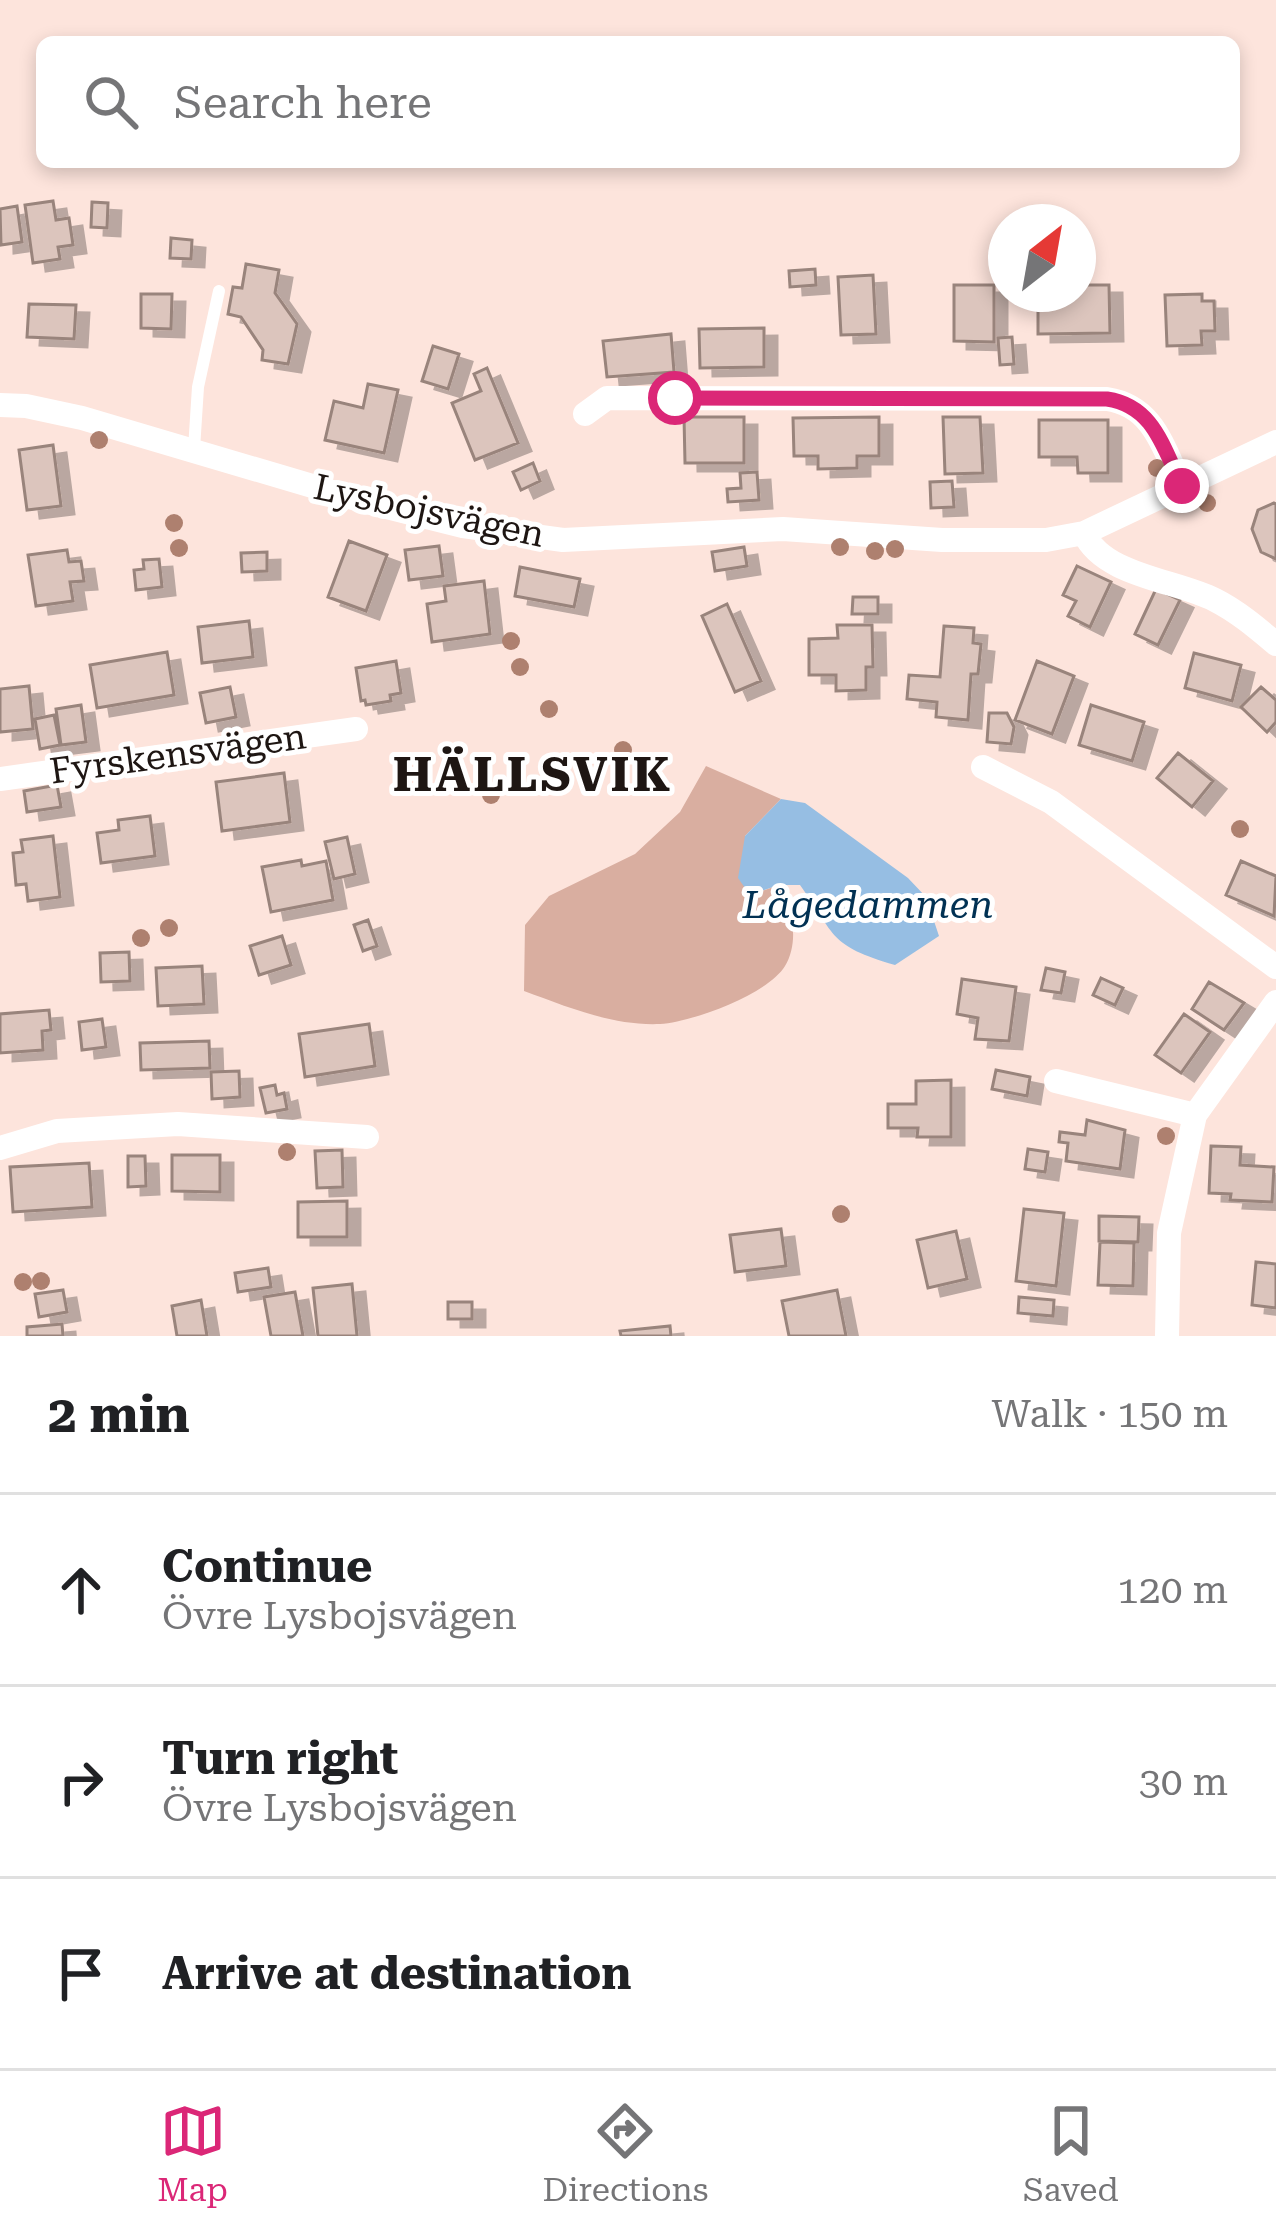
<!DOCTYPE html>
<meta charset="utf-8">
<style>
:root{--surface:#fff;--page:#f6f6f6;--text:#202124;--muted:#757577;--line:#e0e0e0;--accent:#db2777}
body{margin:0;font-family:"Roboto Serif",serif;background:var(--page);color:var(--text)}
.compass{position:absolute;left:988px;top:204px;width:108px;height:108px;border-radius:50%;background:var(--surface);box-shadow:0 6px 18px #0003;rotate:31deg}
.stop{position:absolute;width:36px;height:36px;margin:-27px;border:9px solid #db2777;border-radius:50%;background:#fff}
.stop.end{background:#db2777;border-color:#fff;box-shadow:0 3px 12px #0008}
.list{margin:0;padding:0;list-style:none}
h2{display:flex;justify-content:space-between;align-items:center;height:156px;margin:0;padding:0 48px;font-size:51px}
h2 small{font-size:39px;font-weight:400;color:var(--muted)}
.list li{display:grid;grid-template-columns:78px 1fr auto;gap:36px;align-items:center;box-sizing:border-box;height:192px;padding:0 48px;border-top:3px solid var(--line)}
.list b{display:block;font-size:45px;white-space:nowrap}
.list p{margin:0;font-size:39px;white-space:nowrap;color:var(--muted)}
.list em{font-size:39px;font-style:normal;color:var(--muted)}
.icon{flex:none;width:66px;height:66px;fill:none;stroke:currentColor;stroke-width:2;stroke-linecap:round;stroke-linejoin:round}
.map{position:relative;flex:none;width:1276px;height:1336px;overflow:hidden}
.search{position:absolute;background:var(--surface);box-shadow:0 6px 18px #0003;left:36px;right:36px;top:36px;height:132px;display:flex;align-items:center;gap:30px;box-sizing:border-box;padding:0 42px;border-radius:18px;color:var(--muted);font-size:45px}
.sheet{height:732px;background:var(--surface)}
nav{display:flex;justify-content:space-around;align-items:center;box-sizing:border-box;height:168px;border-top:3px solid var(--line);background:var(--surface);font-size:33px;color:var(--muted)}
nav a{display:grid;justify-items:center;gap:6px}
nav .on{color:var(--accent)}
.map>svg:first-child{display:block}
.green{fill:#d9aea0}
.water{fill:#96bee3}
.building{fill:#dcc5bd;stroke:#99847c;stroke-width:3;filter:url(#shadow)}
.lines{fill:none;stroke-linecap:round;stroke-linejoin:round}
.lane{stroke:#fff;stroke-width:12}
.street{stroke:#fff;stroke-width:24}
.tree{fill:#ae806f}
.route{stroke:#db2777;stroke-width:15}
.labels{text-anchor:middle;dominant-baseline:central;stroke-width:10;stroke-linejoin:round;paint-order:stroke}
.street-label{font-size:36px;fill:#1e1613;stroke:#fff}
.water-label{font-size:39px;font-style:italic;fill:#013153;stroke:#fff}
.district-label{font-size:48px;font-weight:bold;letter-spacing:3px;fill:#1e1613;stroke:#fff}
</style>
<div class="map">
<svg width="1276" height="1336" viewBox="0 0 1276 1336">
<defs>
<filter id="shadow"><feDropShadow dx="13" dy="8" stdDeviation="0" flood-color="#0004"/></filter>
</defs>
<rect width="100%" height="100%" fill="#fde4dc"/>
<path class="green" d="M706,766l75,33 -36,37 6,59 28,-10c13,22 21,56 6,81 -17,28 -92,56 -125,58 -48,2 -92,-17 -136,-33l1,-66 24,-29 86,-42 45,-42z"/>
<path class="water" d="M781,799l24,4 103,75 18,19 13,39 -44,29c-67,-20 -58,-28 -95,-80h-21l-29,10 -12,-17 7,-42z"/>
<path class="building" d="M53,201l3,19 13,-2 4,27 -15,2 2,12 -27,4 -8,-58z
M92,202l16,1 -1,25 -16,-1z
M17,206l5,36 -21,3 -1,-36z
M171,238l21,2 -1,19 -21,-1z
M246,264l33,6 -4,23 22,31 -9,40 -26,-4 1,-10 -22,-33 -13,-3 5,-27 9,1z
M815,269l1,16 -26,2 -1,-16z
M873,275l3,59 -35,1 -3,-58z
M954,285h40v57l-40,-1z
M1078,285h31l1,48 -72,1v-40h40z
M141,294h31l-1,35 -30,-1z
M1202,294v7h12l1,30h-14l1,14 -35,1 -2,-51z
M29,304l47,1 -2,34 -47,-2z
M764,328v39l-64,1 -1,-39z
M671,334l3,38 -67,5 -4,-36z
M1012,337l2,27 -14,1 -2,-27z
M433,346l26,8 -11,35 -26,-8z
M487,368l31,75 -43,17 -23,-57 29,-12 -7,-17z
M368,384l30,6 -14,63 -59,-13 9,-39 29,7z
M684,417h60v46h-59z
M879,417v39h-22v12l-39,1v-13h-24l-1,-38z
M943,417h37l3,56 -38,1z
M1039,420h69v53h-30l-1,-16h-38z
M53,445l8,61 -34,4 -8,-60z
M533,463l7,18 -19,9 -8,-18z
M757,472l2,28 -31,2 -1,-13 14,-1 -1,-15z
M952,481l2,26 -23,1 -1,-26z
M1274,503l2,1v55l-15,-7 -9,-23 6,-19z
M349,541l38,14 -21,56 -38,-14z
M439,546l4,30 -34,4 -4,-30z
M744,547l3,19 -32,5 -3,-19z
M67,550l2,12 12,-1 3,20 -14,1 3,19 -37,5 -8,-51z
M267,552v19l-25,1 -1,-19z
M159,559l3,28 -26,3 -2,-20 10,-1 -1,-9z
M1077,566l34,16 -21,45 -22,-11 8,-15 -13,-6z
M520,567l60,12 -6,28 -59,-11z
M484,581l6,53 -58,8 -5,-38 19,-3 -2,-15z
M1156,589l24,11 -22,45 -23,-11z
M853,597h25v17h-26z
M727,604l34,77 -26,11 -33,-76z
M249,621l4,36 -51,6 -4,-36z
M837,625h35l1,42h-7v23l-30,1v-16h-27v-36l29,-1z
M944,626l30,2 -1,15 8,1 -3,30h-7l-3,46 -32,-3 1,-15 -30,-3 2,-24 31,2z
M167,652l7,43 -77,13 -7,-43z
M1194,653l47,12 -9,36 -47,-13z
M396,661l5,32 -11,2 1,6 -25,4 -1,-5 -4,1 -5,-33z
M1037,661l37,15 -22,58 -37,-14z
M29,686l4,43 -33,3v-43z
M230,687l6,30 -30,6 -6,-30z
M1261,687l15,13v22l-9,10 -26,-25z
M81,705l5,37 -25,3 -5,-36z
M1091,705l53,17 -12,39 -53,-16z
M989,713h18l7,14 -3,17 -24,-2z
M54,715l6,30 -20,4 -5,-30z
M1178,753l35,28 -21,26 -35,-29z
M284,773l6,49 -68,9 -6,-49z
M57,785l4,22 -34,5 -3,-21z
M150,816l5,40 -54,7 -4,-30 22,-3 -1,-10z
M53,836l7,61 -32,4 -2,-17 -10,1 -3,-32 10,-1 -2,-12z
M347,837l8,37 -21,5 -9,-37z
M301,860l1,6 24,-5 7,39 -62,12 -9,-45z
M1241,861l35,15 -2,40 -48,-21z
M368,920l9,26 -14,5 -9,-26z
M282,936l9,29 -32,10 -9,-29z
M129,952l1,29 -29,1 -1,-29z
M202,966l2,38 -46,2 -2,-38z
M1046,968l19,4 -4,21 -20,-3z
M1101,978l22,10 -8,17 -22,-10z
M962,979l54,8 -7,54 -34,-2 3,-21 -21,-4z
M1209,982l35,21 -20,27 -32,-21z
M49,1010l2,20 -9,1 1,19 -43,3v-39z
M1184,1014l26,18 -29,41 -26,-18z
M102,1019l4,28 -24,3 -3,-28z
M369,1024l6,42 -70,11 -6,-43z
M209,1041l1,27 -69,2 -1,-27z
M996,1070l34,7 -3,19 -35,-7z
M239,1071l1,26 -28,2 -1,-27z
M951,1080v57h-34l1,-9h-30v-24h28v-23z
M275,1085l2,10 7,-2 3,16 -21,4 -6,-25z
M1087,1120l38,10 -5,39 -54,-8 2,-18 -9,-1 1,-10 25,3z
M1211,1146l30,1 -1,18 34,2 -2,35 -42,-2 1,-6 -22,-1z
M1028,1149l20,3 -3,20 -20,-3z
M342,1150l1,37 -26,1 -2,-37z
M172,1155h48v37l-48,-1z
M128,1156h17l1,30 -18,1z
M89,1163l3,44 -79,5 -3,-45z
M347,1201v36h-49v-35z
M1024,1209l40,4 -8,73 -40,-5z
M1099,1216l40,1 -1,25 -39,-1z
M781,1229l5,37 -51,6 -5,-37z
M956,1231l11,48 -39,9 -11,-48z
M1100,1242l34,1 -1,43 -35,-1z
M1256,1262l20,2v44l-24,-3z
M268,1268l3,19 -33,5 -3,-19z
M352,1284l5,52h-39l-5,-48z
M63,1290l4,22 -28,5 -4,-23z
M837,1290l9,46h-57l-7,-35z
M295,1292l8,44h-32l-7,-39z
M1019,1297l35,3 -1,16 -35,-3z
M201,1300l6,36h-30l-5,-30z
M448,1302h24v17h-24z
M62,1324l1,12h-36v-9z
M670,1326l1,10h-50l-1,-5z"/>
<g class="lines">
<path class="lane" d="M194,449l4,-62 21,-96"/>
<path class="street" d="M0,405l26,1 56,12 281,83 100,25 100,14 220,-11 159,11h104l38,-7 192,-91
M585,414l22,-16 500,1c47,7 56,49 75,87
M1084,533c19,43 92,47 131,67 22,11 42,28 61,44
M983,767l68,35 225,165
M0,779l356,-50
M1056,1081l139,34
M0,1148l57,-17 121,-7 189,13
M1167,1336l2,-103 26,-118 81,-113"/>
</g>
<g class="tree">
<circle cx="99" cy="440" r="9"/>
<circle cx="1157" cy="468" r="9"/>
<circle cx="1207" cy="503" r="9"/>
<circle cx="174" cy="523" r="9"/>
<circle cx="840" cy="547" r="9"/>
<circle cx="179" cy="548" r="9"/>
<circle cx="895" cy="549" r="9"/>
<circle cx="875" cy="551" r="9"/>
<circle cx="511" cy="641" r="9"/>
<circle cx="520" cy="667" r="9"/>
<circle cx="549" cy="709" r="9"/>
<circle cx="623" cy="750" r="9"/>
<circle cx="491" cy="795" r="9"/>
<circle cx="1240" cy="829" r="9"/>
<circle cx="169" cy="928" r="9"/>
<circle cx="141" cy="938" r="9"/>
<circle cx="1166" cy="1136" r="9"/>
<circle cx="287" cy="1152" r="9"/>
<circle cx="841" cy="1214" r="9"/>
<circle cx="41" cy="1281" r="9"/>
<circle cx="23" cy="1282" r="9"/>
</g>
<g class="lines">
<path class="route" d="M675,398l432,1c47,7 56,49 75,87"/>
</g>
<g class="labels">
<g class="street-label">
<text transform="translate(429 511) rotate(12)">Lysbojsvägen</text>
<text transform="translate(178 754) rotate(-8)">Fyrskensvägen</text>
</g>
<g class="water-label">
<text x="868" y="905">Lågedammen</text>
</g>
<g class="district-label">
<text x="533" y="775">HÄLLSVIK</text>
</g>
</g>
</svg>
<svg class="compass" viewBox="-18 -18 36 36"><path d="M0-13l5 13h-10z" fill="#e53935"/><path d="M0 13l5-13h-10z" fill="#757577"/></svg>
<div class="stop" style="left:675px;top:398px"></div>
<div class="stop end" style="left:1182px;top:486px"></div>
<div class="search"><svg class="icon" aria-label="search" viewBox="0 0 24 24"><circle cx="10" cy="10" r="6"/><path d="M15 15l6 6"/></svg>Search here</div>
</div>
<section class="sheet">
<h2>2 min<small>Walk · 150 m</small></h2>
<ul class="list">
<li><svg class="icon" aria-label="ahead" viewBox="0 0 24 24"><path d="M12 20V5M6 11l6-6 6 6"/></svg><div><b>Continue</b><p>Övre Lysbojsvägen</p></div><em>120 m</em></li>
<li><svg class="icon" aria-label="right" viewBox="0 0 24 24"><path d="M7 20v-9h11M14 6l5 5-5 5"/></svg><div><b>Turn right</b><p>Övre Lysbojsvägen</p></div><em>30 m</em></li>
<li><svg class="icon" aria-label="arrive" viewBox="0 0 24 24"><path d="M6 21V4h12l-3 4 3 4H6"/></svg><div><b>Arrive at destination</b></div></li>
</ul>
</section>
<nav>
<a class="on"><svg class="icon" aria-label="map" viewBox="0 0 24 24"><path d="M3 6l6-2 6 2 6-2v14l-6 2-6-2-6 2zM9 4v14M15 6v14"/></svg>Map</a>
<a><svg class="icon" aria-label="directions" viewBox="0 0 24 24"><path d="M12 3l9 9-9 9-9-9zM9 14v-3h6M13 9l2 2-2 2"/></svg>Directions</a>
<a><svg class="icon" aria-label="saved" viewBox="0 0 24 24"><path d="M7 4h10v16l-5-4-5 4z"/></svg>Saved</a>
</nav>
